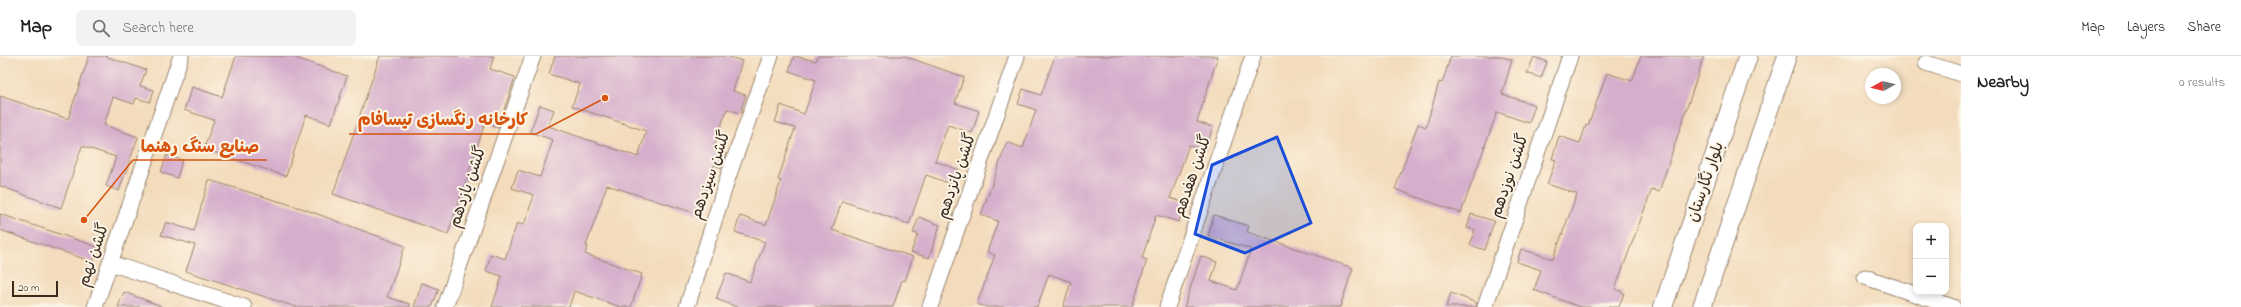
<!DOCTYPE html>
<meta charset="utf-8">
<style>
:root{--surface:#fff;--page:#f2f2f2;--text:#202124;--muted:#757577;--line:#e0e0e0}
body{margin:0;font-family:"Indie Flower","Playpen Sans Arabic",sans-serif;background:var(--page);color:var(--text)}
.controls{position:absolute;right:12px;bottom:12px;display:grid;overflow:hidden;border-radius:8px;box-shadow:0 2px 6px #0003}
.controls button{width:36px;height:36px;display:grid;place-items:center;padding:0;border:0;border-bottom:1px solid var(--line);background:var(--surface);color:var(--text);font:20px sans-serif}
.compass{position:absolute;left:1865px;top:12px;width:36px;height:36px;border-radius:50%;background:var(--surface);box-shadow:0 2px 6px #0003;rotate:262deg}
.scale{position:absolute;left:12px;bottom:10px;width:46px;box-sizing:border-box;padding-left:4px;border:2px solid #3b2a1e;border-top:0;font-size:11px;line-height:14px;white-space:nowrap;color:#3b2a1e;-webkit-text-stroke:3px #fcf5e5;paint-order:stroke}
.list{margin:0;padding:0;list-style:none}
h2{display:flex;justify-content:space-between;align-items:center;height:52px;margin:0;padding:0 16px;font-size:17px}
h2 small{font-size:13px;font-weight:400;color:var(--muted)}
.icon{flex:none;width:22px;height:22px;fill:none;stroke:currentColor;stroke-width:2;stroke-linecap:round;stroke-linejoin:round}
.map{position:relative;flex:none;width:1961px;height:251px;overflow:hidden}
header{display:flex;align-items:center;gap:24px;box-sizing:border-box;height:56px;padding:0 20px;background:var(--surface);border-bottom:1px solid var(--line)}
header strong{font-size:19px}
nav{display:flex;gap:22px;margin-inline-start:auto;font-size:14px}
.search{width:280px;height:36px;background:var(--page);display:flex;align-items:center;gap:10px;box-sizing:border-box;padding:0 14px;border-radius:8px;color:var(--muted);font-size:15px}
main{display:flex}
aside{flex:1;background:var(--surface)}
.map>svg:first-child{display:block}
.building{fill:#d5aecc}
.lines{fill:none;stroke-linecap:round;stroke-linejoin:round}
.minor-casing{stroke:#97826c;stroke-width:17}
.tertiary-casing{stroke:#97826c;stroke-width:20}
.minor{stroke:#fff;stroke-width:15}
.tertiary{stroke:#fff;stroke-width:18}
.marked{fill:#1d4ed8;fill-opacity:0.2;stroke:#1d4ed8;stroke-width:3;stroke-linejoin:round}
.labels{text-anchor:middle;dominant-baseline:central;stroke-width:4;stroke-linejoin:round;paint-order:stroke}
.street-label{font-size:16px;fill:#3b2a1e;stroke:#fcf5e5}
.leader{fill:none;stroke:#d7540e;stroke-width:1.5}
.callout-dot{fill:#d7540e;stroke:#fcf5e5;stroke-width:1.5}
.callout-label{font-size:17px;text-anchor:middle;font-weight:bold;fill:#d7540e;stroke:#fcf5e5;stroke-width:4;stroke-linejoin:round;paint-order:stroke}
</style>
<header>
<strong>Map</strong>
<div class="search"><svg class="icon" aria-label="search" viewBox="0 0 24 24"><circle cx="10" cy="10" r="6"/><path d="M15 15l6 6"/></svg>Search here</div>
<nav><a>Map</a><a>Layers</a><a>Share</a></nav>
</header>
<main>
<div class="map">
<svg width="1961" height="251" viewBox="0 0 1961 251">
<rect width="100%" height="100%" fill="#fcf5e5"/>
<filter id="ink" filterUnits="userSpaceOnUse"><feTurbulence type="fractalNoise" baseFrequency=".025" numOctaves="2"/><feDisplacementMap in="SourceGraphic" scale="8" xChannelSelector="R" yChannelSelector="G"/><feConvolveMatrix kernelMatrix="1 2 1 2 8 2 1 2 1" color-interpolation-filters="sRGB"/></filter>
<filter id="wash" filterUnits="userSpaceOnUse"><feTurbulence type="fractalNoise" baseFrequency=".012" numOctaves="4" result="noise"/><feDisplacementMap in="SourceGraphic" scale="16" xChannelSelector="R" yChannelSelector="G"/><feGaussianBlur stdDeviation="0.9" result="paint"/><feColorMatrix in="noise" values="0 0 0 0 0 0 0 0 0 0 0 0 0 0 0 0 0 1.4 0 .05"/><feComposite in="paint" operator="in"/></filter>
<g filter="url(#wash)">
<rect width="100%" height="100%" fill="#f3dbbb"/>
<g id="blocks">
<path class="building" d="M89,0h16l41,14 -6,16 14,4 -4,12 -14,-4 -2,6 -21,-7 -9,28 34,12 -19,54 -13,-5 10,-29 -34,-11 -21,62 -61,-22v-90l68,23z
M236,0h54l57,20 -16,48 -25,-9 -20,61 -82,-27 10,-29 -30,-10 8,-23 30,10z
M380,0h114l-4,13 25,8 -17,51 -13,-5 -37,111 -115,-40z
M555,0h172l15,5 -9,30 13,4 -6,18 -13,-4 -14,40 14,5 -5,14 -8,-3 -16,49 -91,-29 -21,61h2l-3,8 57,20 -11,33h-10l-47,-16 -5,16h-77l10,-31 -16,-5 5,-17 14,5 12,-36 7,2 10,-30 -22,-7 6,-18 22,7 13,-37 -23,-8 10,-27 14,5 -6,16 90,31 7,-22 1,-4 -74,-25 8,-22 -31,-10z
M794,0l22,5 2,-5h86l60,21 -9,26 24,8 -7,22 -24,-8 -13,36 24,9 -5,15 -28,-10 -17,49 -67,-23 -10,29 81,27 -8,24 -3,-1 -9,27h-156l-21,-8 10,-26 24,9 15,-40 -30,-10 5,-16 26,9 15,-44 -3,-1 17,-52 -20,-6 6,-17 23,9 12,-34 -27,-9z
M1055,0h163l-21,66 16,5 -8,24 -16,-6 -19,53 15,5 -6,19 -23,-7 -14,43 5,2 -15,47h-69l8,-25 -22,-8 -12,33h-51l-9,-3 18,-49 -8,-3 11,-31 -17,-6 26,-73 16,6 13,-38 -18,-6 5,-15 18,6z
M1451,0h48l13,4 -10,34 33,11 -6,18 -32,-11 -36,101 -66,-24 23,-65 8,3 13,-45 3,1z
M1641,0h63l-45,136 -7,-3 -37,100 9,4 -5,14h-39l-46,-17 7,-20 -24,-8 4,-13 32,10 24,-65 -30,-10 9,-24 -4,-1 7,-23 21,7 6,-18 2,1 19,-53 25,8z
M1534,1l13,5 -6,16 -14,-5z
M167,99l15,5 -5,18 -16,-6z
M209,124l92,28 104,38 -18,51 23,7v3h-114l-110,-36 9,-26 -34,-10 5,-13 28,9z
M0,158l98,33 -5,15 -93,-32z
M1471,158l23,7 -9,29 -15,-5 5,-15 -8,-2z
M1214,159l35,11 -2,6 106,36 -13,39h-156l17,-51 16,6 -6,19 26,9 14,-41 -43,-13z
M919,161l21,8 -11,33 -18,-6 7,-18 -5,-1z
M422,227l17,6 -7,18h-18z
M124,236l37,14v1h-43z
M1451,237l26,10 -1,4h-30z"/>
</g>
</g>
<g filter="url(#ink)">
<use href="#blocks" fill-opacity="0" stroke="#97826c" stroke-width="1"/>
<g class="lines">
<g class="minor-casing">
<path id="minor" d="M1926,7l35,11
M110,207l134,44
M1865,221l88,30
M95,251l86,-251
M445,251l88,-251
M687,251l41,-130 43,-121
M930,251l87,-251
M1167,251l86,-251
M1485,251l85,-251"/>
</g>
<g class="tertiary-casing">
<path id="tertiary" d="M1663,251l85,-251
M1702,251l85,-251"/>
</g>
<use href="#minor" class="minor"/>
<use href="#tertiary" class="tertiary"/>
</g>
</g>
<path class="marked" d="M1277,81l34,86 -66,30 -50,-19 17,-69z"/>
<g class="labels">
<g class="street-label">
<text transform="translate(711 119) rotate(-71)">گلشن سیزدهم</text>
<text transform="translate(957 120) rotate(-71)">گلشن پانزدهم</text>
<text transform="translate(1193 120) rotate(-71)">گلشن هفدهم</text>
<text transform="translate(1510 120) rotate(-71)">گلشن نوزدهم</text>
<text transform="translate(1706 126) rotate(-71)">بلوار نگارستان</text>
<text transform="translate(468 131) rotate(-71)">گلشن یازدهم</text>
<text transform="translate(94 199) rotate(-71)">گلشن نهم</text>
</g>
</g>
<path class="leader" d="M605 42L536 78H349M84 164L133 104H267"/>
<g class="callout-dot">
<circle cx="605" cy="42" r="4"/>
<circle cx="84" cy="164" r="4"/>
</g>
<g class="callout-label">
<text x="443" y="69">کارخانه رنگسازی تیسافام</text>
<text x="200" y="96">صنایع سنگ رهنما</text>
</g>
</svg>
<div class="controls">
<button>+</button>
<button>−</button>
</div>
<svg class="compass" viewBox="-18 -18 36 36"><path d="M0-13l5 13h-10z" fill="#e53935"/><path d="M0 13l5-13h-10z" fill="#757577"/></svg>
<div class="scale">20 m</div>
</div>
<aside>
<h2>Nearby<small>0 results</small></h2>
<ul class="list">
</ul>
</aside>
</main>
